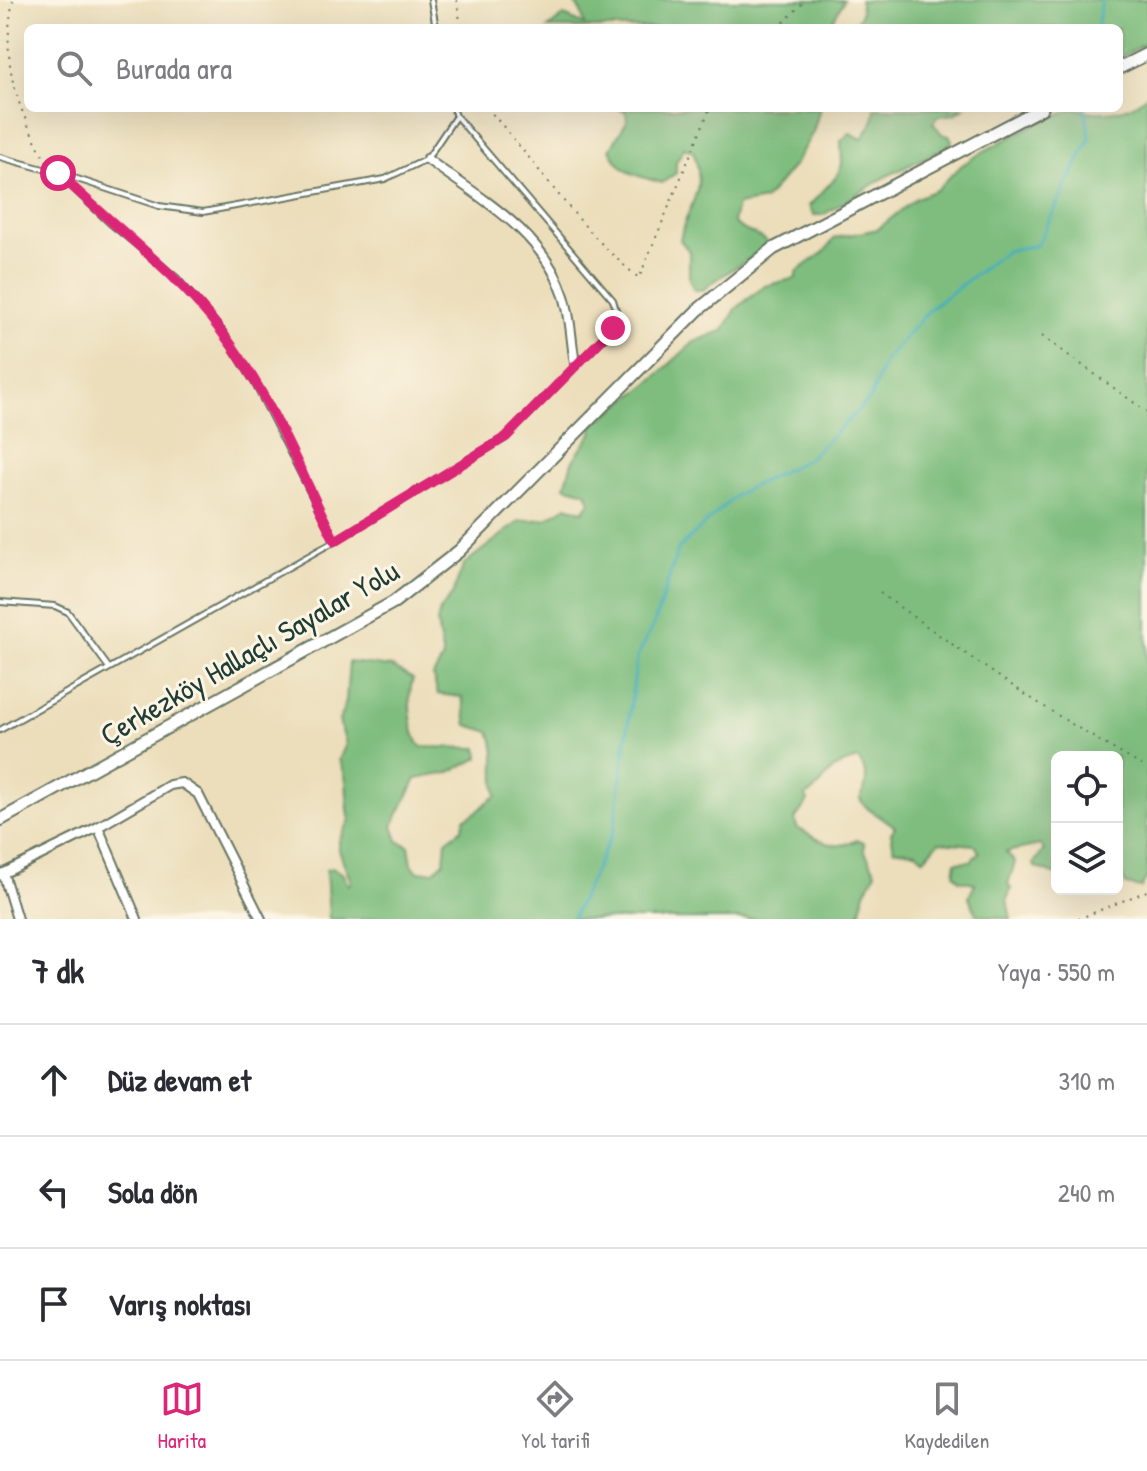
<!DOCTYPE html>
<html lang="tr">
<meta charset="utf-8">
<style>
:root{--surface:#fff;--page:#f7f7f7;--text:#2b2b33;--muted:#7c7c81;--line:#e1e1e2;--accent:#db2777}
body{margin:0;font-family:"Patrick Hand",sans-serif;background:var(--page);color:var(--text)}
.controls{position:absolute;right:24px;bottom:24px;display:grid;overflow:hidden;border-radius:12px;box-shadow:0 8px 32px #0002}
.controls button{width:72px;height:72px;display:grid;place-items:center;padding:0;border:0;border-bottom:2px solid var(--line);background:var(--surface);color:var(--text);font:40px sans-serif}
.stop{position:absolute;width:24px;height:24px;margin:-18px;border:6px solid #db2777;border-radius:50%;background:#fff}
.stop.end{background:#db2777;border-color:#fff;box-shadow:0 2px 8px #0008}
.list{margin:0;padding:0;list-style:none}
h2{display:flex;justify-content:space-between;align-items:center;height:104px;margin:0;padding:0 32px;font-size:34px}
h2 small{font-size:26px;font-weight:400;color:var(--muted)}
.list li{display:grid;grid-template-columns:52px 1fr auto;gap:24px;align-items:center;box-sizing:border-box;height:112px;padding:0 32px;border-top:2px solid var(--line)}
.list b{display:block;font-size:30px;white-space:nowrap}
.list em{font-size:26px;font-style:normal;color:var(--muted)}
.icon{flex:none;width:44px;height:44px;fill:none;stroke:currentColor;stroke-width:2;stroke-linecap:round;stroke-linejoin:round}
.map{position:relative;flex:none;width:1147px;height:919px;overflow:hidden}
.search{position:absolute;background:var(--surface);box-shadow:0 8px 32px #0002;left:24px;right:24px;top:24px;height:88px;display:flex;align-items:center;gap:20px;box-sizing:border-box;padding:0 28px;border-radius:12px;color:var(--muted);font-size:30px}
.sheet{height:440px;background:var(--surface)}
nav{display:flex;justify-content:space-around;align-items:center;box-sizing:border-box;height:112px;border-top:2px solid var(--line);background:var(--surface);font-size:22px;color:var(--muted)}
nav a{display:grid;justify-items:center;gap:4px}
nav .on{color:var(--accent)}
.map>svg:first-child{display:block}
.forest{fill:#7ebd7e;stroke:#4e7d59;stroke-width:2}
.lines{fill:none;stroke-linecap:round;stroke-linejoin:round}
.stream{stroke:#41afbe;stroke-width:3}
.service-casing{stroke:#677563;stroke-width:8}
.minor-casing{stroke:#677563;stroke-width:12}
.secondary-casing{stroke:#677563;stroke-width:15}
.path{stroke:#677563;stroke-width:2;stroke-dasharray:2 6;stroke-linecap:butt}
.service{stroke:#fff;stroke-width:4}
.minor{stroke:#fff;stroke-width:8}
.secondary{stroke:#fff;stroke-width:11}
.route{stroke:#db2777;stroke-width:10}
.labels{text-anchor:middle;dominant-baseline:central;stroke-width:6;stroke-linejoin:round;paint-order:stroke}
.street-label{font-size:30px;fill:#1f3d34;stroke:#fcf5e5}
</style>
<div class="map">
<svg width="1147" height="919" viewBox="0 0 1147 919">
<rect width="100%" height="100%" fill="#fcf5e5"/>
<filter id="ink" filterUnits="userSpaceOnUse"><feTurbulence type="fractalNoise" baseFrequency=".0125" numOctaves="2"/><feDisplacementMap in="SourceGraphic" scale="16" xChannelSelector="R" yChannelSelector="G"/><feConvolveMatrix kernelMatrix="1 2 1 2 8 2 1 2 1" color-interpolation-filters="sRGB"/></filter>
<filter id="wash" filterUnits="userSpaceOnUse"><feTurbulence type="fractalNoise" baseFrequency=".006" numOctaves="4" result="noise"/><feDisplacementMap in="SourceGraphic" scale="32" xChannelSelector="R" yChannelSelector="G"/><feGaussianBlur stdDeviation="1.8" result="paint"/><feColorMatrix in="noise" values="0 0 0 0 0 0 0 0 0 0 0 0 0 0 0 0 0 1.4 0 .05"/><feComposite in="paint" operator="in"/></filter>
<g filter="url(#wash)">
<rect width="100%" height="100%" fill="#ecdebb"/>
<path class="forest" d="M572,0h272l-15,28h-281l16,-12 21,9 -4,-13z
M860,0h287v43l-28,15v-30h-266l8,-15z
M1147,95v782l-6,11 -15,-3 -9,-19v-109h-60v118l-22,-8 -1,-4 10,-13 -4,-5 -34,7 9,10 -7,22 3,5 -4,11 4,19 -34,-4 -8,-18 6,-14 -16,-3 -5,-6 2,-12 15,-1 8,-9 -4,-7 -36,-3 -15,17 -8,-7 -22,-3 -3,-16 4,-6c-11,-11 -27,-13 -35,-28 8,-15 9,-26 -2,-40 -40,11 -24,20 -52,37l2,5 -13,18 2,9c22,11 35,25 60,12l7,2v8l12,22 -11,20 -6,27h-530l-3,-49 6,-2 10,5 6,12 3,-3 -12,-32v-9l11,-21c-6,-21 1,-39 -11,-60l7,-16 -7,-23 7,-20 3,-39 43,5 21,12c-6,17 -3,54 8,68l57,1 1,10 -31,15 -32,6 -23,46 5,16 11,5 3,18 6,8 16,-1 10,-9 2,-21 16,-12 3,-11c15,-5 19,-16 32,-22 -6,-23 3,-41 -7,-64l-23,-7 -5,-28 -24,-3 -5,-18 10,-18 -6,-36 3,-11 13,-18 11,-29 56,-43 26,-2 21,-13 16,5 7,-9 -4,-10 -21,-6 7,-24 20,-29v-7l57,-43 45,-41 30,-12 12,-21 13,-11 16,-12 31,-8v-6l28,-20 11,-14 43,-9 38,-31 20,-8 26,-25 22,-14 45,-24 46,-19c23,8 54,5 72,-13z
M617,108h203l-7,24 -19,33 -29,35 -28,5 -4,17c11,12 25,10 35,21 -11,14 -49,32 -65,47h-9l-5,-11v-28l-9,-11c8,-40 28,-46 13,-89l-9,-3 -8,14v11l-14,10c-27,-9 -40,-7 -52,-34l17,-28 -1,-9z
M875,108h89l-9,6 -17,2 -5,7 9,11 8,2 2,5 -5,6 -60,29 -64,39h-9l-5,-9 28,-30 5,-12 -1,-23 9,-8 12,6 11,-18z"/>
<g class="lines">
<path class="stream" d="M1097,28l5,-28
M572,919l42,-89 23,-173 17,-33 24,-75 59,-55 71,-35 62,-60 15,-39 46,-52 75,-57 31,-6 53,-107 -5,-30"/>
</g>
</g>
<g filter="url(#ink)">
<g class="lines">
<g class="service-casing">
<path id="service" d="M431,0l5,28
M0,157l58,16 53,51 66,54 46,54 31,50 81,159
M62,174l97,32 44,6 182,-33 42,-20 29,-43
M0,602l55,4 13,6 41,56
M0,730l335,-189 171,-104 107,-109 4,-15 -4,-13 -157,-184 -3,-8"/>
</g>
<g class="minor-casing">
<path id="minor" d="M427,159c51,38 116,72 137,137 7,21 7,46 11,67
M98,827l39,92
M3,873l14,46
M0,875l98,-48 72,-42 12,-2 16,11 63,125"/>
</g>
<g class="secondary-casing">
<path id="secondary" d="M1119,68l28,-14
M0,820l394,-218 65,-51 239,-241 75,-61 269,-141"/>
</g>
<path class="path" d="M13,0c-13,65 4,107 34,163
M457,0l4,28
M778,28l28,-28
M487,108c51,56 93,123 152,170l71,-170
M1042,336l105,76
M880,593c87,62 173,124 267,175
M1078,919l69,-28"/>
<use href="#service" class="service"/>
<use href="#minor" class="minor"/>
<use href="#secondary" class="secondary"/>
</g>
</g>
<g class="lines" filter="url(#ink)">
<path class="route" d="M58,173c55,53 117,97 163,158 48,61 79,141 114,210l171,-104 107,-109"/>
</g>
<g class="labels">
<g class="street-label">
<text transform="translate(249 652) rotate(-30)">Çerkezköy Hallaçlı Sayalar Yolu</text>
</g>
</g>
</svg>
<div class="controls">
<button><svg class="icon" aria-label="locate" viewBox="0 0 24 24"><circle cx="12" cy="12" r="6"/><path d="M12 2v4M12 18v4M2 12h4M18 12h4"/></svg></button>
<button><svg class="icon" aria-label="layers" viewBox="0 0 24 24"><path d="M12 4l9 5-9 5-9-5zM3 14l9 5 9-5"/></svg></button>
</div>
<div class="stop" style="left:58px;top:173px"></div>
<div class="stop end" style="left:613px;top:328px"></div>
<div class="search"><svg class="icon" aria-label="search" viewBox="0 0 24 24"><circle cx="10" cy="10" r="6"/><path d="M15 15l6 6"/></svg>Burada ara</div>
</div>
<section class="sheet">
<h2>7 dk<small>Yaya · 550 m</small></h2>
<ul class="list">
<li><svg class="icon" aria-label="ahead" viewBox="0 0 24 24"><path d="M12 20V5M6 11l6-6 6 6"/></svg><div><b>Düz devam et</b></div><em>310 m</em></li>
<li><svg class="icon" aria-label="left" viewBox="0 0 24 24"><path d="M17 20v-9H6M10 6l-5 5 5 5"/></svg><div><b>Sola dön</b></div><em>240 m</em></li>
<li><svg class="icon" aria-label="arrive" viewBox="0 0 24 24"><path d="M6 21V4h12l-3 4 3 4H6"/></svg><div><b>Varış noktası</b></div></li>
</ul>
</section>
<nav>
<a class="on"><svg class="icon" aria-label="map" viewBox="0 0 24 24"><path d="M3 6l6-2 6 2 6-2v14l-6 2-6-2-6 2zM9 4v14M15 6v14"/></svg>Harita</a>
<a><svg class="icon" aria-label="directions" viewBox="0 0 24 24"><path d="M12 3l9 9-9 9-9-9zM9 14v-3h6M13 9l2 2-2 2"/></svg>Yol tarifi</a>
<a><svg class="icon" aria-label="saved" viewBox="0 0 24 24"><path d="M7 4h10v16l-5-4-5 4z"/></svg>Kaydedilen</a>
</nav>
